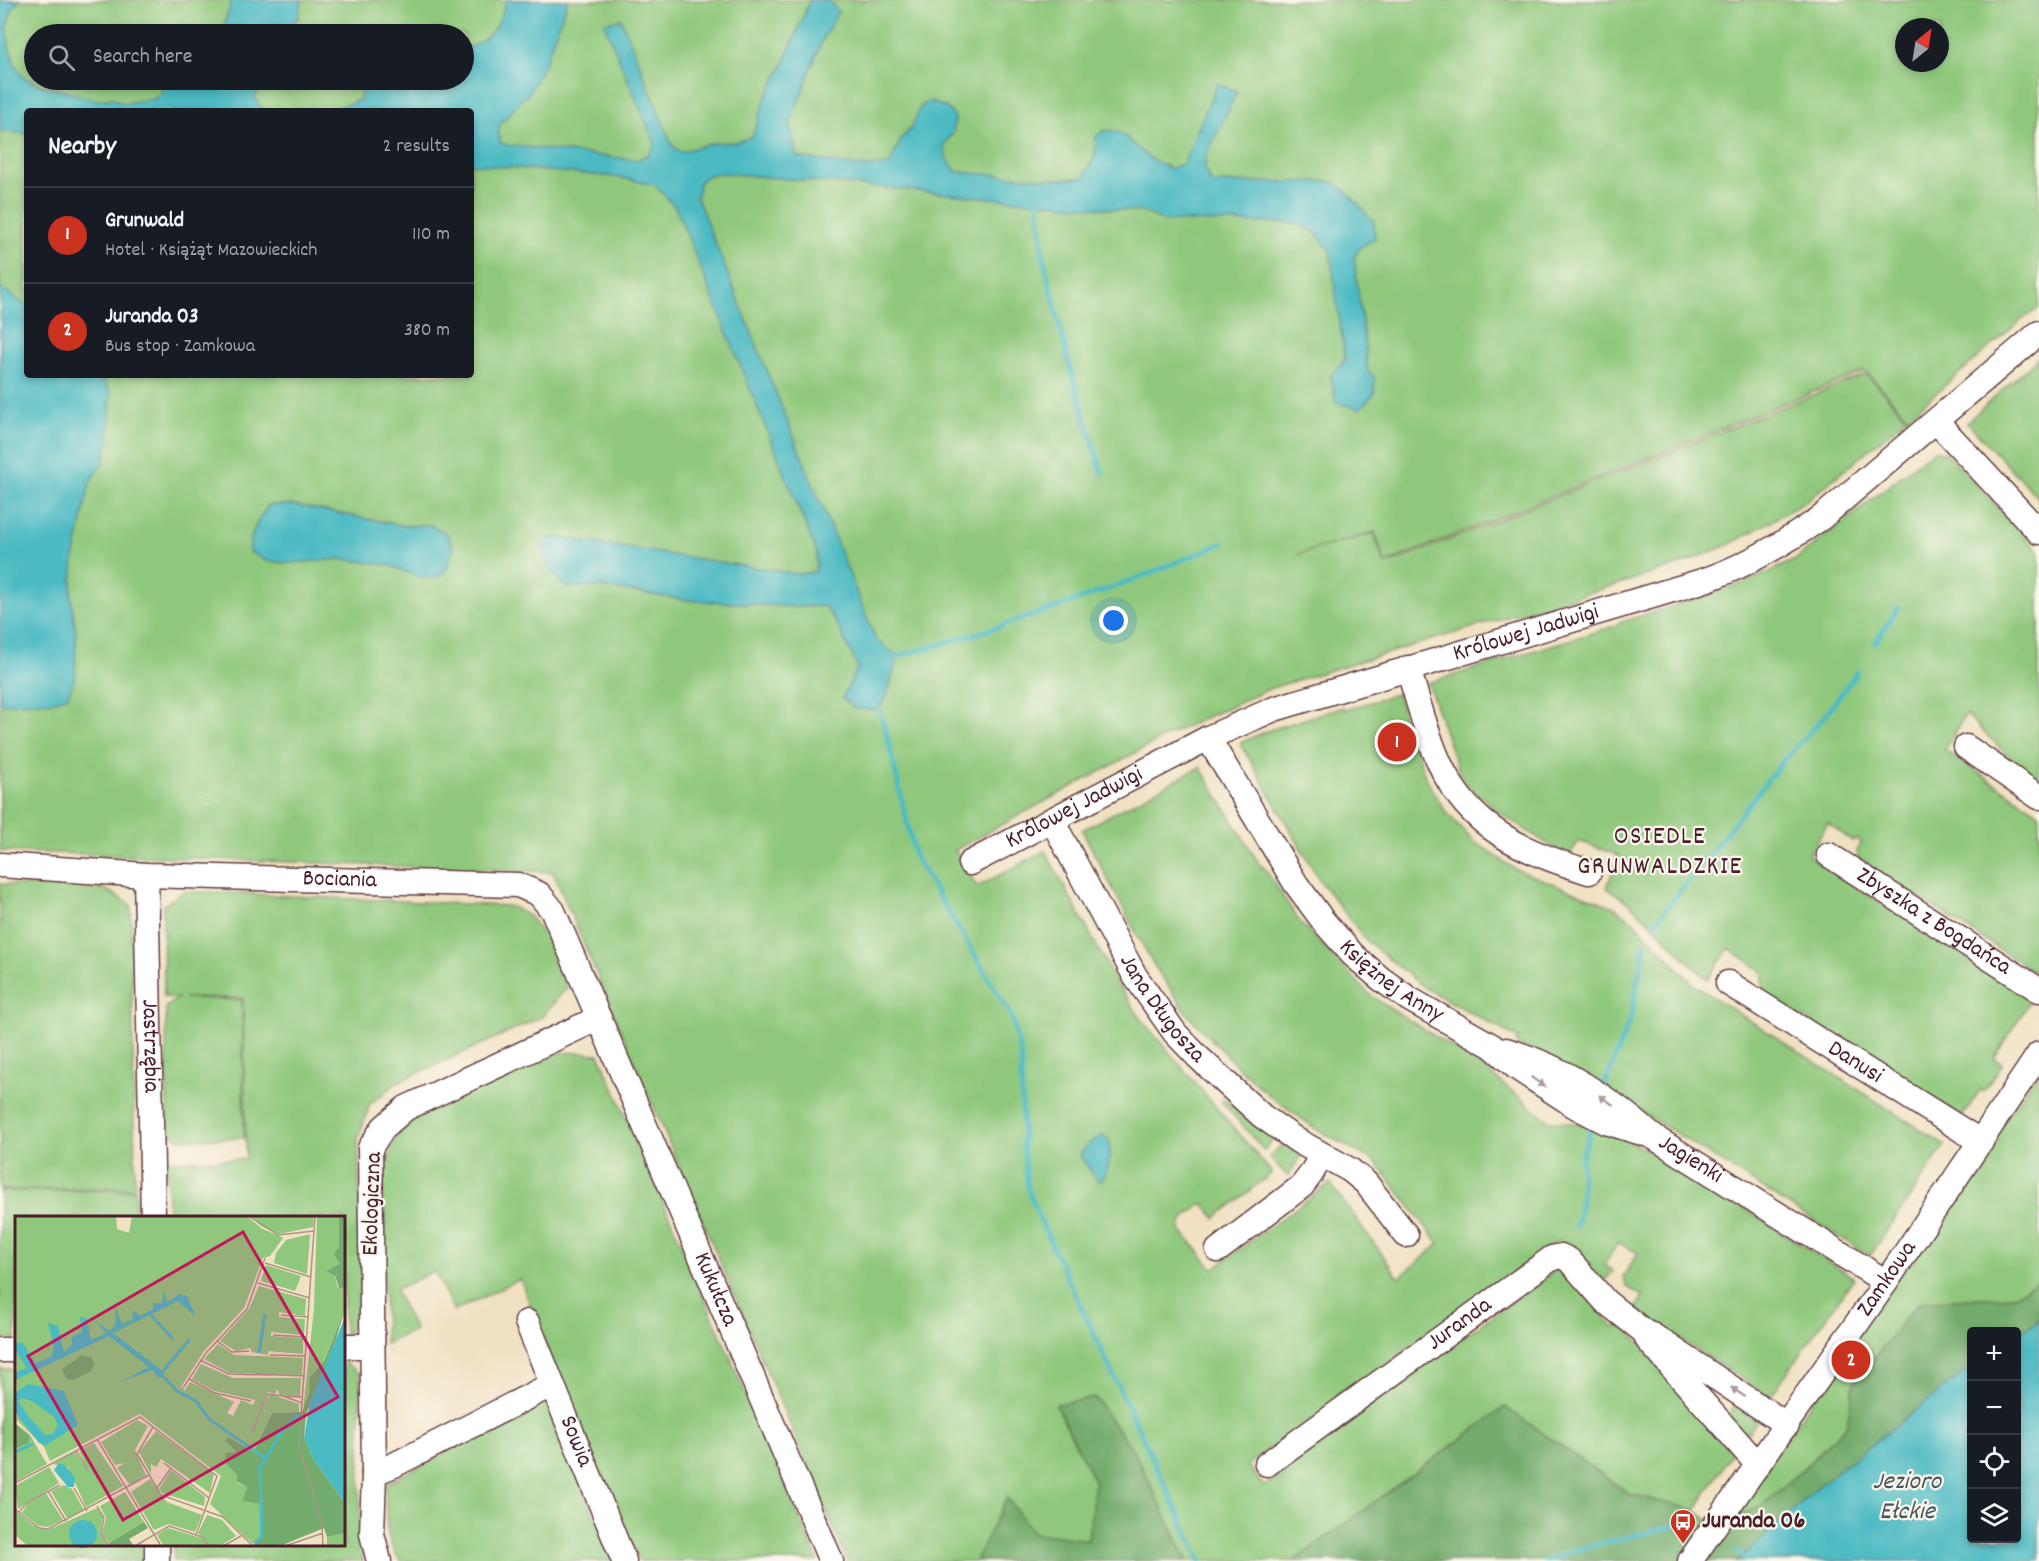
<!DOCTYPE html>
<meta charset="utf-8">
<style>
:root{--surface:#171b24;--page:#242831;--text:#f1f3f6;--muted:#9ea1a6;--line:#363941;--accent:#c8321e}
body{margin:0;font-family:Dekko,sans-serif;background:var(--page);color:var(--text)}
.controls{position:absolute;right:18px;bottom:18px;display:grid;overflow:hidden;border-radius:6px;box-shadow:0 3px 9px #0003}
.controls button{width:54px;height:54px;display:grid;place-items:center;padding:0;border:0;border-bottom:2px solid var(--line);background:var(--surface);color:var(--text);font:30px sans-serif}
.compass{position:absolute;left:1895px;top:18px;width:54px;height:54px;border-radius:50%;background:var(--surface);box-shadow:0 3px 9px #0003;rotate:30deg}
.you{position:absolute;left:1114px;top:621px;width:21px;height:21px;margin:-15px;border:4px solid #fff;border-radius:50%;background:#1a73e8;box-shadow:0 0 0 9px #1a73e833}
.badge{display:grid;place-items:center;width:39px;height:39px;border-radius:50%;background:var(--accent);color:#fff;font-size:20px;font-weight:700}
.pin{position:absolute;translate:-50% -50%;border:3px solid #fff;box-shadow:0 2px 6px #0006}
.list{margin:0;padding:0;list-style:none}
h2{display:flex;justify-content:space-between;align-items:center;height:78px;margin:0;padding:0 24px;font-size:26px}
h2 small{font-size:20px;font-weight:400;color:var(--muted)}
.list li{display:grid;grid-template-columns:39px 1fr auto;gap:18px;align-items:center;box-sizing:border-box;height:96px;padding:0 24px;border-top:2px solid var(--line)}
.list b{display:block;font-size:22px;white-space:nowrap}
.list p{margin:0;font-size:20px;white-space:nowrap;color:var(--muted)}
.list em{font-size:20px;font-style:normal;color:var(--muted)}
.icon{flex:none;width:33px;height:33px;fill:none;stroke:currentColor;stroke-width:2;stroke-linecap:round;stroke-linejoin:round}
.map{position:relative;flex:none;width:2039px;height:1561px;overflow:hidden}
.search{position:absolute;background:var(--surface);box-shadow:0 3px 9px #0003;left:24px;top:24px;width:450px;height:66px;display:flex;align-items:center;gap:15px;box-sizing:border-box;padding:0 21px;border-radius:33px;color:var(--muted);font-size:22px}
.panel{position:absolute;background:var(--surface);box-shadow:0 3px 9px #0003;left:24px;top:108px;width:450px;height:270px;border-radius:6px}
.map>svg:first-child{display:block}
.green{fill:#8fc87c;stroke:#6c7454;stroke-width:1.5;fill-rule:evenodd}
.forest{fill:#73ac6c;stroke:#5e664c;stroke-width:1.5}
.water{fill:#4cbac3;stroke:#4b6c77;stroke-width:1.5}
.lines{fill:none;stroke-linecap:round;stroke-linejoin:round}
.stream{stroke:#4cbac3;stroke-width:5}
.minor-casing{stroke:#633c42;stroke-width:27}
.minor{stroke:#fff;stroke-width:24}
.oneway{fill:#ae9aa0}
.labels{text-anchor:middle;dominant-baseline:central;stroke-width:4.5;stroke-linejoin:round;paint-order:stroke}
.street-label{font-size:24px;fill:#4a1f2b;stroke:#fbf7ec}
.poi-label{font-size:24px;font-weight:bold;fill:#4a1f2b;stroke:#fbf7ec;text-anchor:start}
.neighbourhood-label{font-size:26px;letter-spacing:1.5px;fill:#4a1f2b;stroke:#fbf7ec}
.water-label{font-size:26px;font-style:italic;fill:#4b5560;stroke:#fbf7ec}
.inset-river{fill:none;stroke:#4cbac3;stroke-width:3}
.inset-road{fill:none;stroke:#ae9386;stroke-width:1.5}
.view{fill:#c2185b;fill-opacity:0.15;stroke:#c2185b;stroke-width:3}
.inset-edge{fill:none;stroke:#4a1f2b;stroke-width:3}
</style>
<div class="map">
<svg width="2039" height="1561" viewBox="0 0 2039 1561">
<rect width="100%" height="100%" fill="#fbf7ec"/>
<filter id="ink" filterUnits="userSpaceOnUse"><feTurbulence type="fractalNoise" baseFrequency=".0167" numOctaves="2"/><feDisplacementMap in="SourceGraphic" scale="12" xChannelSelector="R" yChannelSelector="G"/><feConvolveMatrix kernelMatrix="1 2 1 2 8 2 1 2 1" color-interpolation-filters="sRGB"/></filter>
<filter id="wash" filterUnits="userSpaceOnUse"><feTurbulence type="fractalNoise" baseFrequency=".008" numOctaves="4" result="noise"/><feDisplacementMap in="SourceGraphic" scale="24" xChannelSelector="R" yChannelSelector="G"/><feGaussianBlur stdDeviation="1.35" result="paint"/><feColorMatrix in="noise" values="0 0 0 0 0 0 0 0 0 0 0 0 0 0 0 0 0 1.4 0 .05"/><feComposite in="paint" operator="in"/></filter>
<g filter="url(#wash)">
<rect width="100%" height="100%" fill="#f0e1c2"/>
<path class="green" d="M0,0h2039v308l-15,10 -116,99 -43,-46 -480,192 -10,-31 -77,22 76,-21 11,32 481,-191 41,44 -100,83 -75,42 -45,19 -42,14 -374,112 -101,46 -215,116 22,37 68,-36 73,134 26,38 128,150 -57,45 -12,-15 -21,17 -2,9 33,40 117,-86 69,95 40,-34 -63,-82 -61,-34 -45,-32 -29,-26 -52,-54 -35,-51 -18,-32 -54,-103 118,-63 61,100 2,-1 37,56 68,71 15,11 91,57 75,60 38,3 1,-2 80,38 186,118 -84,119 -135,-87 8,-14 -16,-9 -4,-10 15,-24 -20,-11 -14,23 9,6 -13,15 -40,-47 -312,226 16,22 22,-16 -3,-5 279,-200 52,62 8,-6 110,131 -37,57 -65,-16 -125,-87 -211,154h-107l-52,-108 -40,-55 -39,7 39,78 -7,57 -55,-7 -26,-35 -32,63h-128l-35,-85 -259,-604 -553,-21zM1904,27h36v36h-36zM34,34h430v46h-430zM27,111h444v264h-444z
M2039,357v142l-72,-77z
M1934,450l12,3 93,98v232l-11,-7 -62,-62 -22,36 95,63v162l-181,-117 -1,-7 4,-8 -4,-4 -5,2 -24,-18 -20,33 223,143 -37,59 8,6 -18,27 -3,-2 -19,28 -200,-125 1,-20 -34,-24 -21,31c-35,-28 -61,-68 -101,-91l11,-33 -39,-14 -11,16 -67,-43 -37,-33 -7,-14 -29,-84 190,-58v-2l106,-33 39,-15 32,-15z
M1397,694l26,77 10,21 13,20 25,27 44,30 99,38 21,16 59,62 251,160 -75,111 -231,-146 -123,-67 2,-5 -93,-50 -58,-47 -47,-60 -80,-138 27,-12 76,-24 2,3z
M0,884l105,5 26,16 4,283 -135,2z
M184,891l326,15 19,10 16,20 22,51 -25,30 -144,65 -28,22 -12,35 5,173 -16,21h-3v-115l-176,-1 -1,-56 79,-2 -3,-161h-59l58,2 2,138 -66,1 -11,-10 -1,-122 12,-9 -14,-1 -1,-91z
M559,1052l40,2 219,507h-179l-77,-176 -42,-106 -66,32 -20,-40 -39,19 20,40 -30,14 -2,-171 12,-34 15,-19z
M2039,1071v210l-25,15 -95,6 -65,81 -7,42 -45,45 -42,37 -30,13z
M1224,1099l50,38v2l-10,11 -43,-49z
M1283,1144l18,12 -13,20 -19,-19z
M136,1190v27l-120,1v121h-16v-148z
M344,1362l16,12v156l3,31h-189v-16l170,-1z
M0,1369h16v175l125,1 1,16h-142z
M546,1400l67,161h-212c-18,-18 -15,-54 -15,-77z
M1737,1406l19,10 -2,3 3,2 -9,12 -3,-2 -3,3 -13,-18 3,-7z"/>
<path class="forest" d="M2039,1281v39l-22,15 -1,-3h-44l-1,35 -151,118 -82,76h-444l211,-154 124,87 66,16 12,9 16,4 37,-16 42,-37 45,-45 7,-42 65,-81 95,-6z
M1095,1398l40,55 52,108h-212l32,-63 26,35 55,7 7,-57 -39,-79z"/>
<path class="water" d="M0,0h19l-6,8 -6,17 2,22 6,18 8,12 14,7 61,16 14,-2 12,5 31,-4 16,-19h97l-13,16 4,10 8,5h-240v23l-27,-3z
M232,0h70l-4,18 -16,16h-61z
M506,0h62l-24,65 -15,27 -29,32 -2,9 3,10 7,2 129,15 12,-6 6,-10 -51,-121 17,-4 51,126 8,7 34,-9 22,-1 16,-5 14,-40 16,-29 28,-68h19l9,12 -15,26 -33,85 7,34 69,10 23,-2 13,-27 8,-8 11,-24 9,-5 17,7 8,9 -2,16 -9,12 2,13 11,14 99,7 27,-1 12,-22 1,-19 8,-7 17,3 28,25 21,11 13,-5 34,-80 20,7 -32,68v10l6,14 120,-2 14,9 29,32 1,17 -15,8 -6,10 14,114 7,8 -1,15 -14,15 -24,-6 -5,-27 14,-16 -15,-110 -15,-18 -19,-9 -132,-2 -20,-9 -420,-39 -16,2 -9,8 -2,15 179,442 22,16 -12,42 -7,12 -23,-1 -14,-11 16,-31 -23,-46 -10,-15 -29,1 -110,-7 -86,-13h-33c-16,-13 -19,-22 -25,-41l5,-7 8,-2 243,37 17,-2 2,-19 -141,-345 -21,-23 -38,-8 -146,-13v-53h-181c10,-3 16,-1 25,-1 16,1 30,-5 45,-10l3,-20h101v-32c23,-5 38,-24 42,-48z
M0,287l27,19v69h73l11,18 -2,46 -6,25 -13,18 -16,76 -3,38 5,39 -1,42 -7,19 -13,5 -55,3z
M269,505h25l112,21 25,-1 16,9 7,15 -8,21 -10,8h-14l-33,-13 -48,-6 -52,4 -23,-2 -17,-10c2,-19 9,-32 20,-46z
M1102,1136l7,4c3,13 0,28 -6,39l-4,2c-3,-2 -18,-23 -19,-27l13,-14z
M2039,1320v241h-301l82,-76 151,-118 1,171h44l1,-203z"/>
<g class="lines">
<path class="stream" d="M1038,202l5,54 27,112 32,105
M1875,643l23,-35
M898,656c112,-30 218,-67 325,-113
M879,710l8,25 28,122 96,158 10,40 2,92 5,42 13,33 160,339
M1656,922l127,-161 41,-44 33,-45
M1604,1087l27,-70 14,-74
M1576,1227l5,-26 1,-45 10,-31
M1737,1552l5,3
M1545,1561l27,-10 114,-28 10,2"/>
</g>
</g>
<g filter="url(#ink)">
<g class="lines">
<g class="minor-casing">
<g id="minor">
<path d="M1936,421l103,111"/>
<path d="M1408,668c10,32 18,66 32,96 30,66 85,88 149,108"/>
<path id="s1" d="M1208,738l88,146 28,38 29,33 28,24 28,20 83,47 25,22 58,38 31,16 46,14"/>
<path d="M1966,747l73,50"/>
<path id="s2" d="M1052,820l83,156 40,57 23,24 64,59 36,25 52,29 16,13 40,52"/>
<path id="s3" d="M1829,855l210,135"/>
<path id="s4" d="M970,863l238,-125 66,-29 425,-127c44,-14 84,-38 122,-64l218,-185"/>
<path id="s5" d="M0,865l146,10 372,10 21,9 14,17 278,650"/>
<path id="s6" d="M146,875l7,343"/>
<path id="s7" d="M1728,983l253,159"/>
<path id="s8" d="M1506,1050c55,16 104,48 146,86l234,146"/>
<path d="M1218,1250l84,-64 9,-12 11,-19"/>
<path id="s9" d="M527,1322l97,239"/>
<path d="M344,1346h28"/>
<path d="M0,1350h16"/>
<path id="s10" d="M1267,1464l285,-206 9,-2 8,4 37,42 41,32"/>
<path d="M1758,1465l-111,-126v-5l5,1 135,90"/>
<path d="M374,1473l20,-8 157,-80"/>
<path d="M157,1544v17"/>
<path d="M379,1561l-7,-27 2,-61 -4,-325 13,-20 23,-20 193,-90"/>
<path id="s11" d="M1690,1561l196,-279 153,-228"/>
</g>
</g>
<use href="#minor" class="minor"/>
</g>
<defs><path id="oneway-solid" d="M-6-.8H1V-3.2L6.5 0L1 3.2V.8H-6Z" transform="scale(1.5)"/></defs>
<g class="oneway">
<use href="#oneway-solid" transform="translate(1538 1082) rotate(35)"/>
<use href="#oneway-solid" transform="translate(1606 1100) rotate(-146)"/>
<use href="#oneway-solid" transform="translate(1738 1392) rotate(-146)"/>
</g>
</g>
<defs>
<g id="bus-pin" transform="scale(1.35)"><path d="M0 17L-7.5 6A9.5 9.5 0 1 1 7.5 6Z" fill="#c8321e" stroke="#fbf7ec"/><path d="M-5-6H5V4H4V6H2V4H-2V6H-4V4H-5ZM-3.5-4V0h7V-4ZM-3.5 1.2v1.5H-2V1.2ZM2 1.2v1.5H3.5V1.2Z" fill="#fff"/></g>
</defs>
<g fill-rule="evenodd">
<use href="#bus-pin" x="1683" y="1522"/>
</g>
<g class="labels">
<g class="street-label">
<text stroke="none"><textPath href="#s4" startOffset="604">Królowej Jadwigi</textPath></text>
<text stroke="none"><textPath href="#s4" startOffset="118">Królowej Jadwigi</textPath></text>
<text stroke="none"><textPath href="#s5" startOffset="340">Bociania</textPath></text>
<text stroke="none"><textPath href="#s3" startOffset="124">Zbyszka z Bogdańca</textPath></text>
<text stroke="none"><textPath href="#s1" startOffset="308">Księżnej Anny</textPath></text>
<text stroke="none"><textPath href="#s2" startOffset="219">Jana Długosza</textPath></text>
<text stroke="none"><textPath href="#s6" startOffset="171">Jastrzębia</textPath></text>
<text stroke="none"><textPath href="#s7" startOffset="150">Danusi</textPath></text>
<text stroke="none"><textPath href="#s8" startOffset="216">Jagienki</textPath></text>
<text transform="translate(373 1204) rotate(-88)">Ekologiczna</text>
<text stroke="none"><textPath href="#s11" startOffset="344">Zamkowa</textPath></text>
<text stroke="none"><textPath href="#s5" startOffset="975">Kukułcza</textPath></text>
<text stroke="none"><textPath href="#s10" startOffset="238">Juranda</textPath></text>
<text stroke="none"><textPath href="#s9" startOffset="129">Sowia</textPath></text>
</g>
<g class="poi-label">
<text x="1702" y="1522">Juranda 06</text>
</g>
<g class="neighbourhood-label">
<text x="1660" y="837">OSIEDLE<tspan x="1660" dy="30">GRUNWALDZKIE</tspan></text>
</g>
<g class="water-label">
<text x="1907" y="1482">Jezioro<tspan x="1907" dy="30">Ełckie</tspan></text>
</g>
</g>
<g transform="translate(15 1216)">
<rect width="330" height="330" fill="#f0e1c2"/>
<path d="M0,0h101l1,13 12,4 3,-17h115l14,12 22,10 -13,18 -7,2 -19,50 -40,43 -23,36 4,3 5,-8 44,20 -7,11 6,3 8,-16 12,5 2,-5 -40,-9 -23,-12 9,-15 32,14h68l-1,18 -20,-1 -3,-6 -2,5 -7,-2 -19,43 21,-41 29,10v8l-27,1 -17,39 -26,-15 -4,3 11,12 -10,12 11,11v8l10,4 -5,14 17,3 3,32 -9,8 -43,-40 11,-28 -81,-62 -90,47 -6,-14 -27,-27zM235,0h64l-1,11 -34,7 -18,-8zM302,0h22l6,47 -10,14 3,11 7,1v20l-42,102 11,-103zM295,18l-3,40 -33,-11 2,-10 10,-13zM251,49l35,11 -6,15 -34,-10zM244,70l47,13 -1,17 -26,-4v5l26,2 -1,16 -33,-3v4l32,2v16l-35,-3v4l-16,-3 -2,-4 -14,3 -16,-10 29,-32zM203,128l16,11 69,3 -1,17 -72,-2 -26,-14zM0,204l15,15 17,29 -32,18v-33l14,-6v-8zM122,204l11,6 -13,24 11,25 -16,10 -13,-17 8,-5 -10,2 -14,-23zM141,215l58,43 -4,19 -49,-34 -5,8 -5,-3v10l-12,-22zM79,227l29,43 -37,21 -18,-40 -15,-3 22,-13 12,19 -8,-19zM34,251l10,16 -41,26 -3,-23zM156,254l34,27 -1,9 -42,-13 -3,-4zM135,263l17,23 35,13 -7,17 -27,-8 -14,6 -23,-38zM49,269l8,4 12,21 -17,8 -16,-27zM110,276l19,30 -35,21 -7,-10 4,-15 -6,-12zM31,277l17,27 -15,7 -9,-1 -17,-13 6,-10zM82,292l6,9 -3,16 8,13h-80l-13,-11v-25l18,15 15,5zM192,299l15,5 14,16 -16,10h-9l-13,-13zM153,312l36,11 5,7h-45l-7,-11zM330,317v13h-18v-9z" fill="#8fc87c"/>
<path d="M324,0h5l1,73 -6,-1 -4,-13 -9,-4 14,-7 -6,-10 5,-7zM330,93l-14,46 -25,59 -2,24 10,22 31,43v30l-18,4 -3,-9 -44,18h-24l-2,-2 8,-8 -3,-32 -17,-3 5,-14 -10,-5v-7l-11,-11 -1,-11 11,-1 -11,-12 4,-3 25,15 18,-39 30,-1 7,-18 1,-17 14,-16zM66,140l10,1 3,7 -4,8 -17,8 -7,-2 -4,-9zM0,207l14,12v8l-14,6zM129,306l4,6 -19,11 4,6 -23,1 -1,-3z" fill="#73ac6c"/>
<path d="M149,74l3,12 13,-8 7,2 9,21 -18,-16 -65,32 50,38 1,6 -5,1 -7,-8 -32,12 29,-15 -40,-31 -94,44v-8l12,-4 -12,-18 2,-8 6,1 12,20 16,-6 3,-10 -6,-24 10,3 6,26 8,-7v-8l10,-5 -2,-15 7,1 4,22 15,-7 -11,-13 14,11 7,-6 -1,-19 7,18 10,-4 1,-10 7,6 13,-7v-6h9zM330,101v186l-31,-43 -10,-22 6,-36zM13,168l36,7 14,34 -32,20 -7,-2 -24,-31v-19zM6,182l11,3 22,16 4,8 -5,9 -8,1 -17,-19 -9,-14zM44,247l7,3 9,12 -1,9h-6l-14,-17zM54 318a14 14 0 1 1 28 0a14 14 0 1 1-28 0Z" fill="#4cbac3" fill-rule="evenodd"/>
<path class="inset-river" d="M135,98l23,25M244,137l6,-39M148,155l27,-32M149,161l13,14 19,10 13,18 56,39M0,236l18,-8M240,327l7,-7 -2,-68 23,-38 16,-16"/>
<path class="inset-road" d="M234,0l29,19 36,-4M300,0l-16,229 23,79 1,22M250,47l46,14M243,67l52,15M266,99l28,2M258,119l34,2M202,125l15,11 17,-1M255,139l36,1M185,144l29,14 42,1M241,158l49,2M174,163l26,14 36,8M168,172l23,-35 41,-44 18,-51M287,187l-19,-7 20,1M138,211l-16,27 24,41 62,22 30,29M236,217l17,-39 15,2M82,223l64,107M61,234l11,19M149,247l45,35M0,267l125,-66 77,59 -21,59M59,272l13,23M142,272l14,-20M33,275l18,30M82,290l7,12 -3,15 8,13M0,293l24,19 9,1 101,-54M4,296l9,-10 32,-17M120,330l34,-20 33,11 8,9M208,330l18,-10M270,330l38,-13"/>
<path class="view" d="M228,16l95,165 -215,123 -95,-164z"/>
<rect width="330" height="330" class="inset-edge"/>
</g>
</svg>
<div class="controls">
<button>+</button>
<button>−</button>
<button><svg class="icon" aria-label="locate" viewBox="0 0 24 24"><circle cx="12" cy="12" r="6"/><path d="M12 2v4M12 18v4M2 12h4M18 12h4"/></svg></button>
<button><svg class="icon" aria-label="layers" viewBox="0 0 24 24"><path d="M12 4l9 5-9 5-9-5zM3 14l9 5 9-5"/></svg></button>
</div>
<svg class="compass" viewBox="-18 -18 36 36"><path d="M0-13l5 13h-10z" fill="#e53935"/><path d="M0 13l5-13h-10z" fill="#9ea1a6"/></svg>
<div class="you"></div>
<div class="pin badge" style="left:1397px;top:742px">1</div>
<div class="pin badge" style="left:1851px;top:1360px">2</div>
<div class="search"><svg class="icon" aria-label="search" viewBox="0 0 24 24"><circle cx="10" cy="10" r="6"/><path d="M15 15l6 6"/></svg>Search here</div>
<section class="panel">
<h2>Nearby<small>2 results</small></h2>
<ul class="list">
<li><span class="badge">1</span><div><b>Grunwald</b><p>Hotel · Książąt Mazowieckich</p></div><em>110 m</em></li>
<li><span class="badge">2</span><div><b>Juranda 03</b><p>Bus stop · Zamkowa</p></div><em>380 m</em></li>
</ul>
</section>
</div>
